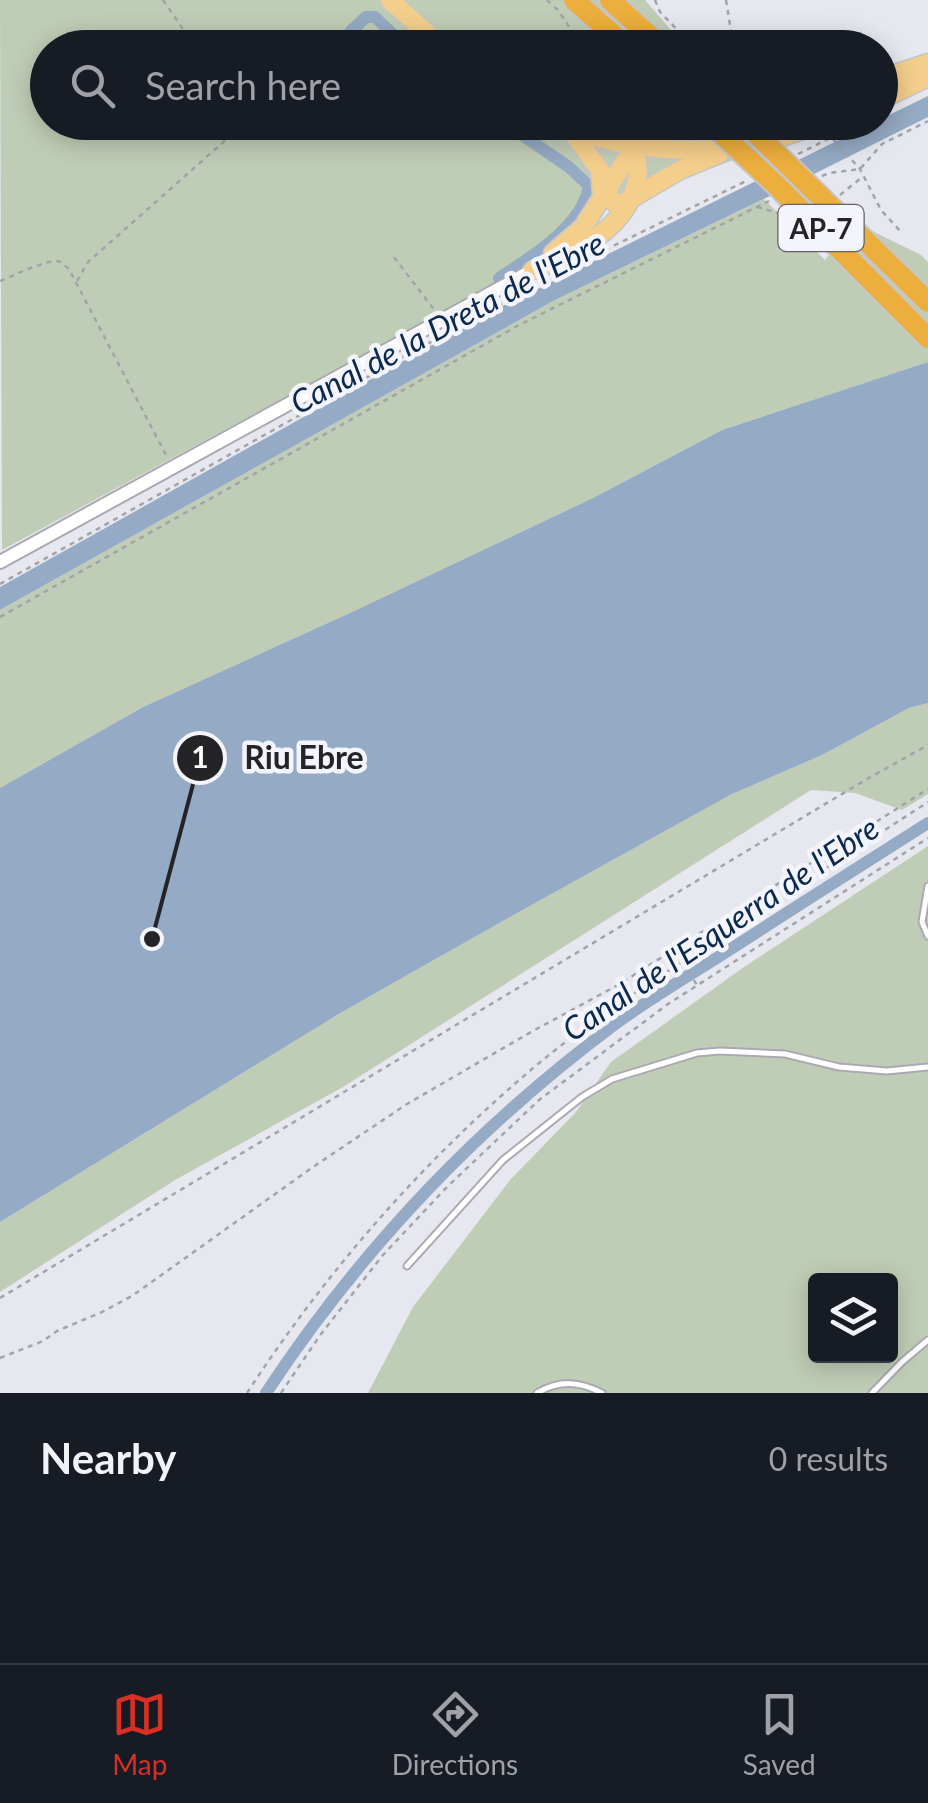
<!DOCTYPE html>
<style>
:root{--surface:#171b24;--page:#20242c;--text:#f1f3f6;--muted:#9ea1a6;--line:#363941;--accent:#d93025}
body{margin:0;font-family:Lato,sans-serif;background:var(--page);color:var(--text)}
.controls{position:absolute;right:30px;bottom:30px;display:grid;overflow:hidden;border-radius:10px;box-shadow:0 5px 25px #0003}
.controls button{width:90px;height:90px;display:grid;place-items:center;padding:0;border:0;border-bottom:2px solid var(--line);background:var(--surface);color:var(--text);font:50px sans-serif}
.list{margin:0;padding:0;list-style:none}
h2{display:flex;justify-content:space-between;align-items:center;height:130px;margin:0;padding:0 40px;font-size:42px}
h2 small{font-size:32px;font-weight:400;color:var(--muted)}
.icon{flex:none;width:55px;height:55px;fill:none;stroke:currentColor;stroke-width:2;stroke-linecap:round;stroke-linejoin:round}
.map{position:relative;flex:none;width:928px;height:1393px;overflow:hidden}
.search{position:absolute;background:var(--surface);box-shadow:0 5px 25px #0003;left:30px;right:30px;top:30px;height:110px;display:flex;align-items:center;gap:25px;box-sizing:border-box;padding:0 35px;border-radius:55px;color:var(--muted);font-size:38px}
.sheet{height:270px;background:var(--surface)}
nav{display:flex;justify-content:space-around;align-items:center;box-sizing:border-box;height:140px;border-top:2px solid var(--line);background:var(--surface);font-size:28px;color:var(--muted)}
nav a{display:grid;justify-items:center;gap:5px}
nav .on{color:var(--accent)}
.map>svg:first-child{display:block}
.green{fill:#c0cdb6;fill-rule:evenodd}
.water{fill:#95aac4}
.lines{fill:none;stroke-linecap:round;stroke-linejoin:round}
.canal{stroke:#95aac4;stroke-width:12}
.service-casing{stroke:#aaa9b2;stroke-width:9}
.tertiary-casing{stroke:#aaa9b2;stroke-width:16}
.primary-casing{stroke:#c6c6c7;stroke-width:21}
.motorway-casing{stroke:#c6c6c7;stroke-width:24}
.path{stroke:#a3a3aa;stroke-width:2.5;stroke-dasharray:5 5;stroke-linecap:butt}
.service{stroke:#fff;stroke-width:5}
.tertiary{stroke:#fff;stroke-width:12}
.primary{stroke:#f4ce8b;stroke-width:18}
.motorway{stroke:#ecae3d;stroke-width:20}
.motorway-bridge-casing{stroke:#c6c6c7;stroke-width:24;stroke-linecap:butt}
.motorway-bridge{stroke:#ecae3d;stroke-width:20}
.labels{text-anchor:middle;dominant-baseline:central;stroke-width:9;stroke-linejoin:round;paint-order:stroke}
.shield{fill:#f4f4fd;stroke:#626267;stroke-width:2.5}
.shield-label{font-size:28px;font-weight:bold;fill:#242427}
.water-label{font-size:32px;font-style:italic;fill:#0b294d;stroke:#f4f4fd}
.leader{fill:none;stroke:#242427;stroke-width:4}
.callout-dot{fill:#242427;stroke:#f4f4fd;stroke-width:4}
.mark-label{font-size:30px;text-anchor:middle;font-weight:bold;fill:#fff}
.callout-label{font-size:32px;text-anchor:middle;font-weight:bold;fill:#242427;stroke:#f4f4fd;stroke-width:9;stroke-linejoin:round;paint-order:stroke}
</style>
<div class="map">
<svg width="928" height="1393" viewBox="0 0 928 1393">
<rect width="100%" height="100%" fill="#e7e7f0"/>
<path class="green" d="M0,0h645l41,47 -638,1v74h707l24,23c-55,19 -118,34 -158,78l-26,-33 -30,46 -45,34 -518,280z
M764,199l61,61 19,-24 28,-5 49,24 7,7v100l-206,68 -129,68 -241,114 -209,95 -143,81v-178l555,-310z
M928,703v91l-26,16 -47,-17 -44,-3 -468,297 -168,93 -175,112v-70l342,-210 168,-95 220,-122 92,-40 87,-47z
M928,846v547h-560l45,-86 97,-127 66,-68 35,-50 133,-95zM816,1280h74v76h-74z"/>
<path class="water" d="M928,96v21l-152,76 -221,107 -555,310v-23l491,-275 382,-189 7,-1 1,-3z
M928,362v341l-19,5 -87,47 -92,40 -220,122 -168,95 -342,210v-434l143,-81 209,-95 241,-114 129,-68z"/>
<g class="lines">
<path class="canal" d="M350,32l16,-15h9l32,31
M499,278c32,-21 83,-51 90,-92l-20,-19 -66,-45
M266,1393c95,-144 210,-265 348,-368 35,-26 73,-48 109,-71 68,-44 137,-88 205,-131"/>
<g class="service-casing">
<path id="service" d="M928,886l-6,36 6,14
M407,1266l96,-106 79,-63 30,-18 85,-26 23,-2 65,3 54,13 48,4 41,-4
M537,1393c22,-13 42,-12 65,0
M872,1393l30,-31 26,-22"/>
</g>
<g class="tertiary-casing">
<path id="tertiary" d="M0,562l533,-292"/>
</g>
<g class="primary-casing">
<path id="primary" d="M390,0l53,48
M880,79l48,-16
M880,100l48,-23
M550,122c68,27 143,36 215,20 20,-5 40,-13 59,-20
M571,131l29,39 2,25
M610,182l-2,14 7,7 7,1 58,-34 39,-16
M553,253l30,-26 51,-80
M533,270c41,-15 96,-43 104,-91 2,-11 -1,-21 -3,-32"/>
</g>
<g class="motorway-casing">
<path id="motorway" d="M574,0l54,48
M610,0l53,48"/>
</g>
<path class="path" d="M163,0l33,48
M547,0l11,10 25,38
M655,0l5,12 35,36
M726,0l5,31 -3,17
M832,138l28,31 21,41 21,23
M798,154l64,-32
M822,176l7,-3 31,-4 22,-25 46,-23
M840,195l21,-17
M757,207l25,7
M605,250l141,-69
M394,257l41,54
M0,281l28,-12 20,-7 11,-1 10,8 99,190
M77,281l11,-19 158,-140
M0,584l401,-226 135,-72
M0,617l519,-292 250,-124
M683,963l14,22
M0,1298l867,-519 61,-34
M0,1358l43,-17 14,-10 45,-19 30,-16 181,-129 94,-63 124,-72 87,-47 310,-196
M247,1393c79,-121 174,-230 285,-324 52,-44 110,-81 167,-118 76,-50 152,-99 229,-149
M281,1393l40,-59 62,-79 64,-68 92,-87 129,-96 260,-166"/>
<use href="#service" class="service"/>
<use href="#tertiary" class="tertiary"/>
<use href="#primary" class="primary"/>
<use href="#motorway" class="motorway"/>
<g class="motorway-bridge-casing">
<path id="motorway-bridge" d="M709,122l68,64 151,152
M744,122l184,180"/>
</g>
<use href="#motorway-bridge" class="motorway-bridge"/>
</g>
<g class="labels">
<rect class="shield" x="778.5" y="205" width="85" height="46" rx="8"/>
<g class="shield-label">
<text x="821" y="228">AP-7</text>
</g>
<g class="water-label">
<text transform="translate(447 322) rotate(-28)">Canal de la Dreta de l'Ebre</text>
<text transform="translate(720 928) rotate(-34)">Canal de l'Esquerra de l'Ebre</text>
</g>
</g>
<path class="leader" d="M152 939L200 758"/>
<g class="callout-dot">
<circle cx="152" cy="939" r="10"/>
<circle cx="200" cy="758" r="25"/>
</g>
<g class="mark-label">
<text x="200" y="768">1</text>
</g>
<g class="callout-label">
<text x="304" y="769">Riu Ebre</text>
</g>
</svg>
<div class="controls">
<button><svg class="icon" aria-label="layers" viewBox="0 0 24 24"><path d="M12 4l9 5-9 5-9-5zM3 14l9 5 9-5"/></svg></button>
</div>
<div class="search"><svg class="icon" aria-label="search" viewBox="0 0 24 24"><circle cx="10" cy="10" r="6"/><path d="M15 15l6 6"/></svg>Search here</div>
</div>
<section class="sheet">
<h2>Nearby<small>0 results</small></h2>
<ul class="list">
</ul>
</section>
<nav>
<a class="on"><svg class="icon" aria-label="map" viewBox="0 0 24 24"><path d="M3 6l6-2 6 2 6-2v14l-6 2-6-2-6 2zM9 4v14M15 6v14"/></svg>Map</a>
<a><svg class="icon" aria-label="directions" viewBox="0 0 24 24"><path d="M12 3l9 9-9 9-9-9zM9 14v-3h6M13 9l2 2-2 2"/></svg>Directions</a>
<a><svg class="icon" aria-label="saved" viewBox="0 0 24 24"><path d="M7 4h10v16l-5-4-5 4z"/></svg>Saved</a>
</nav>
